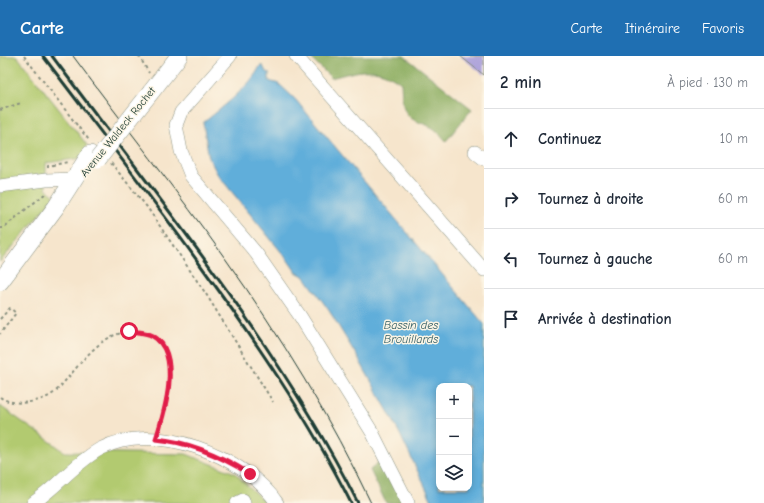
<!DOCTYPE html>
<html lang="fr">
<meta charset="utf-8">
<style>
:root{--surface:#fff;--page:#f2f2f3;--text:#1f2937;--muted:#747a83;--line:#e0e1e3;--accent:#1f6fb2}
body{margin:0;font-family:"Comic Neue",sans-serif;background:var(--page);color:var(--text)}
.controls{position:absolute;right:12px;bottom:12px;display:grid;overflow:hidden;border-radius:8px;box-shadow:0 2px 6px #0003}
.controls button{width:36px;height:36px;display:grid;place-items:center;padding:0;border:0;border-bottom:1px solid var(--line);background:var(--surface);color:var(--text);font:20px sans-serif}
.stop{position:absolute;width:12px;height:12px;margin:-9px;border:3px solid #e11d48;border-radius:50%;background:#fff}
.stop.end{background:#e11d48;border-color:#fff;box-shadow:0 1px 4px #0008}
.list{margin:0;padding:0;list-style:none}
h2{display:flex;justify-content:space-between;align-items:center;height:52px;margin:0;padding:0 16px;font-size:17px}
h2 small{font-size:13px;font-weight:400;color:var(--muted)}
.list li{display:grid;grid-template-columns:26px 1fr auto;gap:12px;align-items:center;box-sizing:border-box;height:60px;padding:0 16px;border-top:1px solid var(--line)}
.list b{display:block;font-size:15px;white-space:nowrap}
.list em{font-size:13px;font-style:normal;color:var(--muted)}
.icon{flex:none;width:22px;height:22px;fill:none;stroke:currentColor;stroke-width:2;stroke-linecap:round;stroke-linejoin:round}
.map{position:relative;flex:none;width:484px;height:447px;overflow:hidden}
header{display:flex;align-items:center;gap:24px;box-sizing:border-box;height:56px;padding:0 20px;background:var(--accent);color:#fff}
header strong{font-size:19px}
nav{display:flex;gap:22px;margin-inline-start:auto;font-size:14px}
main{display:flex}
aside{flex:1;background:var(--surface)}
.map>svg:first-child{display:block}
.green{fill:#b2ca6f;stroke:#688452}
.forest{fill:#8dae62;stroke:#56764b}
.water{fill:#61aeda;stroke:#407687;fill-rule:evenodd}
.building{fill:#a99eda}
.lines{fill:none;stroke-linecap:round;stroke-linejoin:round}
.minor-casing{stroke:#8a9180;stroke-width:14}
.major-casing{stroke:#8a9180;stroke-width:18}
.path{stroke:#8a9180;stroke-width:2;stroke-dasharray:3 3;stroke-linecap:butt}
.minor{stroke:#fff;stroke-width:13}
.major{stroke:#fff;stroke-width:17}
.tram{stroke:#1f3d34;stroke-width:1}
.rail{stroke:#1f3d34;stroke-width:3}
.major-bridge-casing{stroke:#8a9180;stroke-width:18;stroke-linecap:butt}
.major-bridge{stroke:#fff;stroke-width:17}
.route{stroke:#e11d48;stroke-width:5}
.labels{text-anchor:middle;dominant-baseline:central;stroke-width:3;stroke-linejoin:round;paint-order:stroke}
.street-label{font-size:11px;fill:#1f3d34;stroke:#fcf5e5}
.water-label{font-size:12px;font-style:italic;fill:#335f66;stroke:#fcf5e5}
</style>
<header>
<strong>Carte</strong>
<nav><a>Carte</a><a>Itinéraire</a><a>Favoris</a></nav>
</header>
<main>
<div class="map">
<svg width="484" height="447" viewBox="0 0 484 447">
<rect width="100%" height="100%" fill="#fcf5e5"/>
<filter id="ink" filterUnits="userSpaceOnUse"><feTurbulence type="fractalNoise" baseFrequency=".025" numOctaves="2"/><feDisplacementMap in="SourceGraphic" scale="8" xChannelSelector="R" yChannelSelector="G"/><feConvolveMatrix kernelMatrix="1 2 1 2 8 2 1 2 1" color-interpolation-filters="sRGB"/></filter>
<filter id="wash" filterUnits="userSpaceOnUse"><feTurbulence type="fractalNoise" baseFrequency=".012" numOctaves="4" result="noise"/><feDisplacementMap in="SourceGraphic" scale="16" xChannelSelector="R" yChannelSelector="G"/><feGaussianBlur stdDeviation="0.9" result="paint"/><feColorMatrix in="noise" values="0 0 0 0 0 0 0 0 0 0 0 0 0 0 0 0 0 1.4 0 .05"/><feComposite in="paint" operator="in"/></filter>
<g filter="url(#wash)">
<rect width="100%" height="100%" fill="#f6e5cc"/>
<path class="green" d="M0,0h17l70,89 -5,13 -36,5v26l9,7 -55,66z
M0,350l65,46 121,2 49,19 30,30h-265z"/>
<path class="forest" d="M309,0h95l68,53 -26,32c-5,-6 -10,-12 -17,-15 -8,-4 -16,-4 -22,-12 -6,-8 -5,-22 -6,-31 -25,-19 -43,-12 -70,-5z
M382,403l22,44h-18l-16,-33z"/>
<path class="water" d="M260,10h3l3,6 3,1v8l10,3 16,15 189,225v179h-51l-39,-81 -36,-64 -28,-46 -25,-35 -9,-5 -9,-13 -69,-84 -9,-17 -6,-35c17,-14 48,-37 57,-57zM439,330h30v102h-30z"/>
<g id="blocks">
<path class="building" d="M460,0h24v19z"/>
</g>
</g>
<g filter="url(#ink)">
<use href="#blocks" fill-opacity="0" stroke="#8a9180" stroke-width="1"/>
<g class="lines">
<g class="minor-casing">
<path id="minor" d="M230,0l-49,56 -5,13 5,26 10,25 65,77 44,63 72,116 36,71
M296,0l188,214
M475,96l9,7
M0,130l46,-6 28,-1
M33,447c24,-16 42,-40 67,-54 53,-29 145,6 177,54
M237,447l6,-3 1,3"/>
</g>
<g class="major-casing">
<path id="major" d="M151,36l28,-36
M0,226l56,-75 34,-53"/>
</g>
<path class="path" d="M24,0l56,73 9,11
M139,0l10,17
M0,54l21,-7
M111,107l36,44 59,87 67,108
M48,112v-2l20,-4
M0,172h3l43,-35
M0,263l10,-11 6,5 -16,21
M0,341c12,9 34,6 47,0 7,-3 13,-10 18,-16 18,-20 38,-51 69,-49 12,0 18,3 26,11 18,20 6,63 -1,85"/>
<use href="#minor" class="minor"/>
<use href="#major" class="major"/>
<path class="tram" d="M73,0c51,69 105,136 154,205 54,76 104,158 144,242"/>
<path class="rail" d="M43,0c53,70 107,139 158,210 55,76 108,153 150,237
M52,0c108,145 224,285 306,447"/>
<g class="major-bridge-casing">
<path id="major-bridge" d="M98,103l53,-67"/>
</g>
<use href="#major-bridge" class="major-bridge"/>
</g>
</g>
<g class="lines" filter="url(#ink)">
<path class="route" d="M129,275c8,1 17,1 24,5 30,18 11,78 3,103 34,3 65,17 94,35"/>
</g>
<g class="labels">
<g class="street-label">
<text transform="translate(118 76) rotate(-51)">Avenue Waldeck Rochet</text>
</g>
<g class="water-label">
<text x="411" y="269">Bassin des<tspan x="411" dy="14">Brouillards</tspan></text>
</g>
</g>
</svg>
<div class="controls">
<button>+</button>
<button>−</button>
<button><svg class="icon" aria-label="layers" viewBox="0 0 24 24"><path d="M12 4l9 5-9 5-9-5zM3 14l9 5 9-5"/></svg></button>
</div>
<div class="stop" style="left:129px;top:275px"></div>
<div class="stop end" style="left:250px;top:418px"></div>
</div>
<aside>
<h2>2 min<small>À pied · 130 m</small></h2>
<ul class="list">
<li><svg class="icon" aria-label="ahead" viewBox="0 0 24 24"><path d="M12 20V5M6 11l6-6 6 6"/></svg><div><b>Continuez</b></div><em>10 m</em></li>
<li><svg class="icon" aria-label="right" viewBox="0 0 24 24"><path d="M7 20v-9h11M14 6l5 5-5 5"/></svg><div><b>Tournez à droite</b></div><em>60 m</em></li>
<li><svg class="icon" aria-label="left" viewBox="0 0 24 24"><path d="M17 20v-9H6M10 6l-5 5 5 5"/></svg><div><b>Tournez à gauche</b></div><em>60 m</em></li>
<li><svg class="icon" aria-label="arrive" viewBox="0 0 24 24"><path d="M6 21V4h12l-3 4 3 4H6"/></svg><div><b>Arrivée à destination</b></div></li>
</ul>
</aside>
</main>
